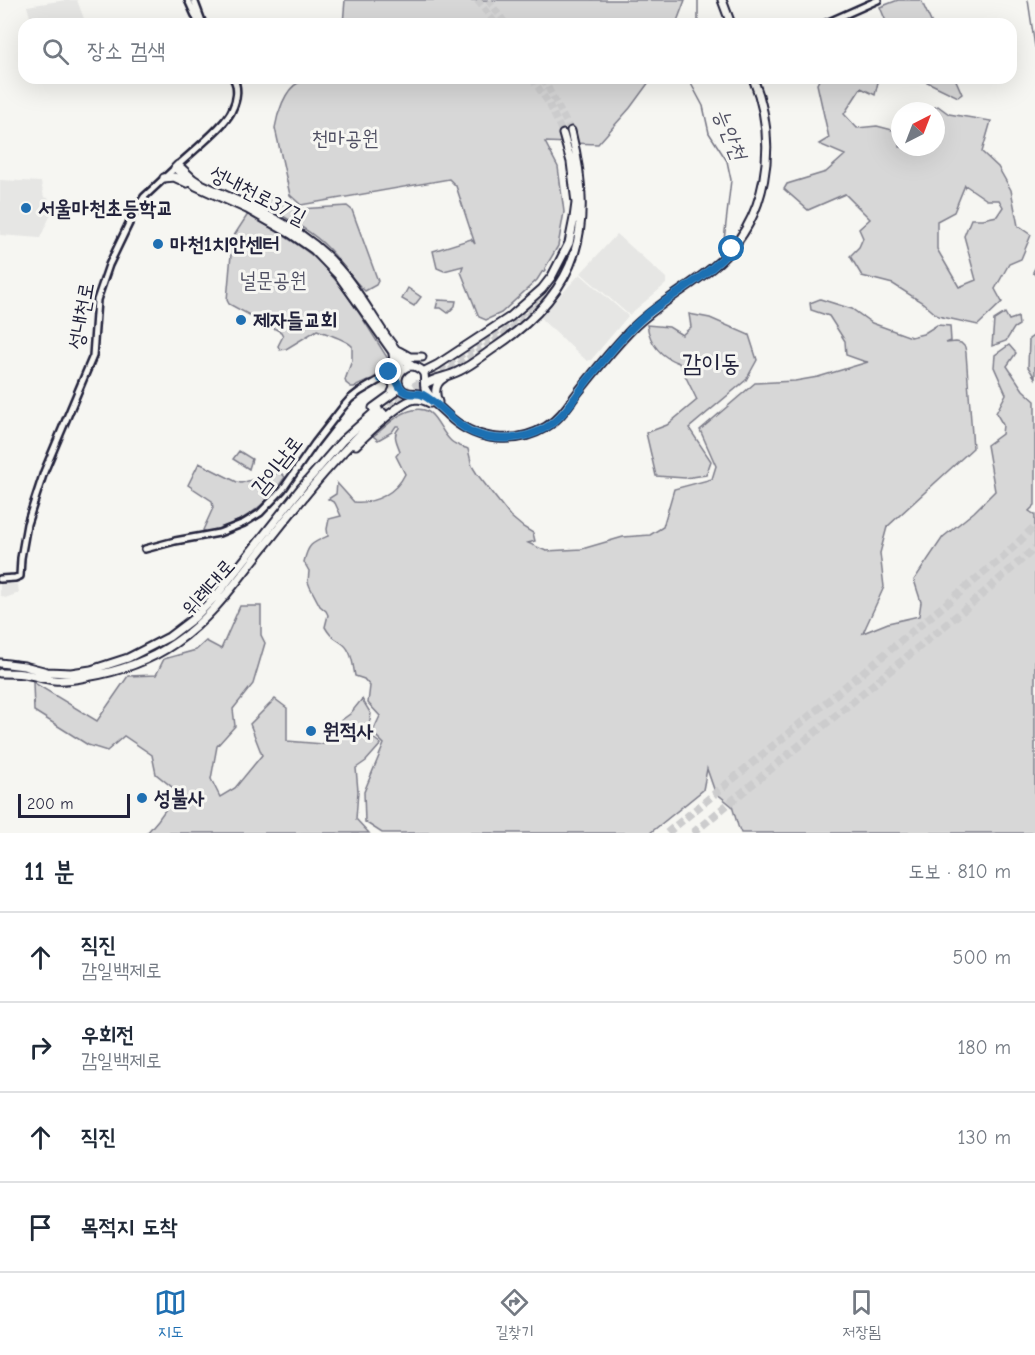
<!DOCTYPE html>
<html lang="ko">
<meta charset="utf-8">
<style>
:root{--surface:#fff;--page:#f2f2f3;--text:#1f2937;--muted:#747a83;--line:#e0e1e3;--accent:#1f6fb2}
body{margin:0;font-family:"Comic Neue","Poor Story",sans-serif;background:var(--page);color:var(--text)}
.compass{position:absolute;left:891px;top:102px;width:54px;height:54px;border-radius:50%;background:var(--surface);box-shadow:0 6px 24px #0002;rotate:42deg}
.scale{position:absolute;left:18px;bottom:15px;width:112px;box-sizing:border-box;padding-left:6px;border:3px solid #22223b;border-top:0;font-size:16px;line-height:21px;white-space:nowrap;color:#22223b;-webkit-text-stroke:4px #f6f6f2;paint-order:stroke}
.stop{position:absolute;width:18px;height:18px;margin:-14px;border:4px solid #1f6fb2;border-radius:50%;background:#fff}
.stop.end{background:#1f6fb2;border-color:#fff;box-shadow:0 2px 6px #0008}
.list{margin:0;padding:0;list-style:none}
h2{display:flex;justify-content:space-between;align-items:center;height:78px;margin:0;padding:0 24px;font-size:26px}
h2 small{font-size:20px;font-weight:400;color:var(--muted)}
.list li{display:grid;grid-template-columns:39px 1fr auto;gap:18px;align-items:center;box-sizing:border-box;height:90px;padding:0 24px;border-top:2px solid var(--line)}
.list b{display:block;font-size:22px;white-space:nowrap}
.list p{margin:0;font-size:20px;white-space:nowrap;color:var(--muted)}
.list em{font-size:20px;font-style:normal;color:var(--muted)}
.icon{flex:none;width:33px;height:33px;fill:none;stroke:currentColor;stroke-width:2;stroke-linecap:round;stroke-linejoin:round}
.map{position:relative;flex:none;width:1035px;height:833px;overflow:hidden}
.search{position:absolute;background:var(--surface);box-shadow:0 6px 24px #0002;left:18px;right:18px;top:18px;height:66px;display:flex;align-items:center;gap:15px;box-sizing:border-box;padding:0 21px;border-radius:18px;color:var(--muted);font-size:22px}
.sheet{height:438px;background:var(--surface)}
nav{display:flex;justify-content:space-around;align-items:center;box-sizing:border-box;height:84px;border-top:2px solid var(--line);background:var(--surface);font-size:16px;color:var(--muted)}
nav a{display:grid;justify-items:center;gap:3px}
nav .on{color:var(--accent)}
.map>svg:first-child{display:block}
.built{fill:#e6e6e4}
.green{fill:#d7d7d7;stroke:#7c7c89;stroke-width:1.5;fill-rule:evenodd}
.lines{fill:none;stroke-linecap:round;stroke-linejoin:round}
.stream{stroke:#757583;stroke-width:1.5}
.major-tunnel{stroke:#cccccd;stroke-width:7;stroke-dasharray:7 3.5;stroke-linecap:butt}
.highway-tunnel{stroke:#cccccd;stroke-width:8;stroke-dasharray:8 4;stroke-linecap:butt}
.minor-casing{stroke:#22223b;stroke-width:10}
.major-casing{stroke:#22223b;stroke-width:11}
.minor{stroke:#f6f6f2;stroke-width:5}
.major{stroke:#f6f6f2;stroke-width:7}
.route{stroke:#1f6fb2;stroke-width:8}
.poi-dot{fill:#1f6fb2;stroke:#f6f6f2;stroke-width:2}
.labels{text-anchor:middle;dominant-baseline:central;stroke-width:6;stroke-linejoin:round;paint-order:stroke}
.park-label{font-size:21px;fill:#4f4f62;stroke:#f6f6f2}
.street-label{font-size:21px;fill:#22223b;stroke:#f6f6f2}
.poi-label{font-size:21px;font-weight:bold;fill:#22223b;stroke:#f6f6f2;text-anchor:start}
.water-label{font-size:22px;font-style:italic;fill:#535365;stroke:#f6f6f2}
.quarter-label{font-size:24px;fill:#22223b;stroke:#f6f6f2}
</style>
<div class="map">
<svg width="1035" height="833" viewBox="0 0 1035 833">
<rect width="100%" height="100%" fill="#f6f6f2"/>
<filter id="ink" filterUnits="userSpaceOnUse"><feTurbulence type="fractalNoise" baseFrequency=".0167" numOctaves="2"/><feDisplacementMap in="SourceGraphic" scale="12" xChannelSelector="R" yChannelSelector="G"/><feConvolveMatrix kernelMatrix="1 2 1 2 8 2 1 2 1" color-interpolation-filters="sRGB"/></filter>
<g filter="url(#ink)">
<path class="built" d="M66,0h11l9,24h-54l-5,-18z
M0,180l41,2 3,15 4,1 5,12 -13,28 -40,-3z
M617,234l49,44v6l-37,31 -48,-42z
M580,274l48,42 -37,44 -4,1 -45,-41 -1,-4z
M0,583l18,1 1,9 -14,5 -5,-3z"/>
<path class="green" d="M345,0h340l-9,24h-333z
M898,0h23l11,24h-45l-7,-17z
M337,78h315l-22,30 -32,36 -53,-2 13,25 6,45 -6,34 -13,22 1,2 -4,2 -5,8 -36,33 -15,7 -7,-3 -18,-45 2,-6 -19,5 -7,-3 -4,-17 38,-12 4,5 -19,-58 -7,-7 -148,26 -11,-10 -15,-67c2,-13 10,-39 23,-45 8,-3 30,-2 39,-3z
M820,78h59l-4,17 -14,-7 -17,26 13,14 20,-2 19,5 4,-3v19h36v-36h-10l12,-5 11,8 42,7 -9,31 16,15 13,23 7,36 13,9 -10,24 -12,5 -14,25 7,13 -24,23 -40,-9 -15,-13 -30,-19 -31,-8 -12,-20 9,-9 4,-9 -4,-9 11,-10 -25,-25 -37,16 -24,-21 3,-5 39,-12 19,-17 -26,-11 10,-6 -12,-54zM965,185l22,15h12l4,7 -6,9 -14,3h-12l-7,17 12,44 -17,7 -22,-38v-28l17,-9z
M919,78h36l7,16 -4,3z
M265,191l10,7 24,11 48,-3 5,4 26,71 -2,4 -11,6c-14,-12 -24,-30 -37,-43 -18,-19 -48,-33 -71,-46z
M248,214c22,14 46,26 66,43 30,27 52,68 74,102 -2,16 -21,22 -34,28h-3l-5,-4 -1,-3 7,-20v-14c-7,-7 -25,-12 -35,-16l-31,19 -6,1 -2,-4 5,-10 -2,-4 -52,-28 -2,-4 5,-57 3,-9z
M408,288l13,9 -7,9 -12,-7z
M820,299l32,10 20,14 39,14 12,-3 14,-9 13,1 1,15 -5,2 10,-1 5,1 4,4 1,6 7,95 -86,79 -7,26 4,34 -21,46 25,-10 31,-7 2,-14 -7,-22 29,-43 31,-25 21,-21 -8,-46 15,-11 1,-9 -7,-12 10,-19 -12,-27 1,-12 14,-10 7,8 -9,13 16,24 12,11v104l-6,6 6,4v318h-294l-3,-7 -6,-20 -17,-14 -8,-23 -4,21 -53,43h-268l-17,-11 -1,-30 20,-48 -8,-8 -2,-7 6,-13 -12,-13 2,-17 -6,-7 -9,-3c-2,-11 -3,-25 -12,-32 -10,-8 -11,-5 -18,-17l3,-12 -2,-4 -6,-5 -10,-19 -2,-5 1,-11 -5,-9c4,-18 8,-19 24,-26l-1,-7 2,-10 12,-3 -6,-13 -7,-4 8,-5 1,-11 17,19c21,2 42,-9 51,-28l-9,-18 4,-5c-3,-9 -8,-16 -1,-23v-2h-3l-4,6 -14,8 -5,-4c12,-8 22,-21 36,-25 27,-9 28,18 42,30 4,4 12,6 17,8l4,17 5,8 33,42 13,11 10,6 2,8 -7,2 18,8 36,-2 41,-12 27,-2 13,-8 11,-38 38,-10 4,-13 -16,-36 55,-47 40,-2 23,-4 50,-15 -5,-1 -17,-6 -1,-14 -16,-25 -18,-6 -1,-7z
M438,300l18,1 -1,5 -7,7 -7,-5h-5z
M1005,313l4,7 9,-3 1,8 -5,3 -8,13 -14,5 2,-26z
M689,314l21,4 39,17 8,25 -11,20 -57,48 22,33 -5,14 -21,3 -29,-2 -10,-43 21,-8 30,-25 -18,-37c-18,-6 -29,-19 -32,-38l22,2 13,8 9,-8z
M1035,335v43l-7,-11 1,-28z
M239,451l13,8 -3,10 -16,-10z
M199,463l38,19 4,1 39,-11 5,5c-18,29 -46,49 -80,55l-2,-2 10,-22 -1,-7 -24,-16z
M240,606h21v29l4,8 -12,41 -20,25 2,17 -18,20 -6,33 9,18 15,-9 27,-33 -12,-31 25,-25 12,9v33l36,3 6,-15 21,-15 12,-15 9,15 -3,20 13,10 -15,17 -10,7 2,23 -2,28 13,14h-222l11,-13 20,-28 -22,-18 -4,-19 -28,-19 -17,15 -19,-6 -54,-34 -1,-29 64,39 31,-45 28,-1 8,-16 32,-9 10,-9 15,8z"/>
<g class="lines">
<path class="stream" d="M1028,0l7,47
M698,24v-24
M688,78l15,28 6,27 18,28 4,19 -7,60
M1035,268l-2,4 2,3"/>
<path class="major-tunnel" d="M477,0l19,24
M488,0l18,24
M532,78l17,26 14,30
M543,78l28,53
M441,376c39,-26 81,-49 112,-86
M378,409l130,-84 20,-17 18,-20
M383,413l46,-29"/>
<path class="highway-tunnel" d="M667,833l336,-276 32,-31
M693,833l278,-229 64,-56"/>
<g class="minor-casing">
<path id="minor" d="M188,0l11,24
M194,0l9,24
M824,24l54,-24
M178,165c13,-12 49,-41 54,-55 5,-10 7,-23 1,-32
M145,549l30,-8 44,-8 25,-10 16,-10 23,-24 32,-46 28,-36 7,-8 9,-7 27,-16 15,-4
M0,579l15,-1 5,-2 1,-18 6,-34 17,-52 49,-116 4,-56 12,-35 25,-52 10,-16 31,-29"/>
</g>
<g class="major-casing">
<path id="major" d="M722,0l9,24
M164,178l10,-1 13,6
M399,351l11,6h12
M401,371v-5l-4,-8 -58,-82 -25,-26 -23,-16 -44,-25 -51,-23 -21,-18 3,-3 15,14 6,4c50,24 105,43 141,87 17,19 30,43 45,65 8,11 16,23 27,31
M423,372l14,-7 73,-48 32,-28 10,-13 17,-33 5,-25 2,-15 -5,-41 -8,-28
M386,376c5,-6 9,-14 7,-22
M386,378c7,3 10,8 6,14
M425,384c11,-7 23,-7 34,-13 13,-6 26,-17 38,-25 84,-57 98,-120 74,-215
M438,402c-4,-10 -3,-19 6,-24
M435,403c-3,-5 -8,-10 -10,-15 -2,-8 3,-15 -7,-20 -12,-7 -25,8 -18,19 6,10 17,4 25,9 10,6 18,15 27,23 26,22 64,26 94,8 14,-8 23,-23 33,-36 17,-21 34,-43 53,-62 24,-24 54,-40 80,-61 57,-46 67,-125 41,-190
M373,408l22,-16 4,-7
M356,445c11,-11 46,-45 60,-46 5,0 10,2 14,4
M0,663l24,3 23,6 24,1 20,-3 37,-12 41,-21 25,-19 21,-21 87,-110 40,-46 36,-32
M0,673c8,0 15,0 23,1 10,1 21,5 31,6 10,1 22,-1 32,-3 31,-5 63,-16 89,-34 34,-23 59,-58 84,-90 39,-49 77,-99 124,-140"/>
</g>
<use href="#minor" class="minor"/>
<use href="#major" class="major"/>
</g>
</g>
<g class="lines" filter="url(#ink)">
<path class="route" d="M389,372l-8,7c23,-4 12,7 25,13 5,3 12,0 17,3 19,10 31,30 51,38 23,9 50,7 71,-5 18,-10 30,-31 42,-47 18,-22 36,-46 58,-65 13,-11 27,-19 41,-29 17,-11 32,-23 46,-38"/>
</g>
<g class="poi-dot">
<circle cx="26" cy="208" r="6"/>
<circle cx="158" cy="244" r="6"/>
<circle cx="241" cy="320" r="6"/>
<circle cx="311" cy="731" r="6"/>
<circle cx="142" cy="798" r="6"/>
</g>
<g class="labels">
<g class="park-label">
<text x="345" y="138">천마공원</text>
<text x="273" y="280">널문공원</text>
</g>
<g class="street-label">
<text transform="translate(258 195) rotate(27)">성내천로37길</text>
<text transform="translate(81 316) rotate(-80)">성내천로</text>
<text transform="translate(277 465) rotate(-52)">감이남로</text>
<text transform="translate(208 587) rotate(-48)">위례대로</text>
</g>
<g class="poi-label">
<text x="38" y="208">서울마천초등학교</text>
<text x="170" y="244">마천1치안센터</text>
<text x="253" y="320">제자들교회</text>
<text x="323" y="731">원적사</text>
<text x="154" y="798">성불사</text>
</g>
<g class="water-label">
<text transform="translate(730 134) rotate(68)">능안천</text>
</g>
<g class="quarter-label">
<text x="711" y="363">감이동</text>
</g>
</g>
</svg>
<svg class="compass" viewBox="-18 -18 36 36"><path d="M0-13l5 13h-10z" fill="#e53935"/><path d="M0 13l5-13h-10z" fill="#747a83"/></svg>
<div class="scale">200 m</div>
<div class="stop" style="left:732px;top:249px"></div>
<div class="stop end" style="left:389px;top:372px"></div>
<div class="search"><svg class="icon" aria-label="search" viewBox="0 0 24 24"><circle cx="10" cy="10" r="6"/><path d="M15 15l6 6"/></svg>장소 검색</div>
</div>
<section class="sheet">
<h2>11 분<small>도보 · 810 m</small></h2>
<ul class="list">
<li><svg class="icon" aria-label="ahead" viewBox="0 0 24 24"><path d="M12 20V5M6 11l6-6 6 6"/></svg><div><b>직진</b><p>감일백제로</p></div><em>500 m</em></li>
<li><svg class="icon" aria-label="right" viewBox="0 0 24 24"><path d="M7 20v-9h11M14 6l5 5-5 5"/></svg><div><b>우회전</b><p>감일백제로</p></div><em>180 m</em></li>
<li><svg class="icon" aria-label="ahead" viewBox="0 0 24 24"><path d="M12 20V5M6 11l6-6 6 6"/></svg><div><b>직진</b></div><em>130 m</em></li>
<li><svg class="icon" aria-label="arrive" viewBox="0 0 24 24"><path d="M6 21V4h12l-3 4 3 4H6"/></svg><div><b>목적지 도착</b></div></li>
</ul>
</section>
<nav>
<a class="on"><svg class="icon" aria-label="map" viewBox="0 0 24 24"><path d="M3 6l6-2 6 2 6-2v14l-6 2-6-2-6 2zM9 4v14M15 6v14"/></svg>지도</a>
<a><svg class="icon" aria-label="directions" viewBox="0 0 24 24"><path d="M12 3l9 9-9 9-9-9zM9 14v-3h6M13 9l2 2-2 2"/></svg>길찾기</a>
<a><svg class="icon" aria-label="saved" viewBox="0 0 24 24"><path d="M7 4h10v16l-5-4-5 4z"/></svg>저장됨</a>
</nav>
